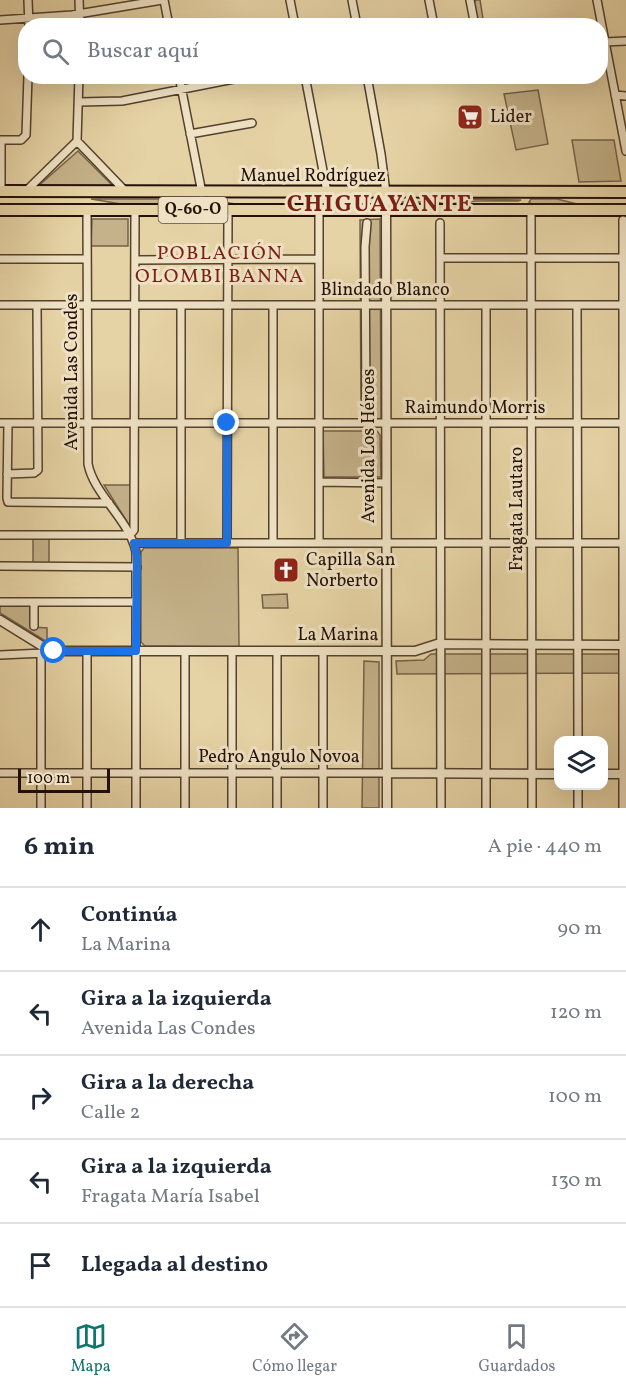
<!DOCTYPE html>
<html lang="es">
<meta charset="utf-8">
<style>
:root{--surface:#fff;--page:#f6f6f7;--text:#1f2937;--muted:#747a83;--line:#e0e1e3;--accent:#0f766e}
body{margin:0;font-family:Vollkorn,serif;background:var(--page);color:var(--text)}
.controls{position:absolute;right:18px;bottom:18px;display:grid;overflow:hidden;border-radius:12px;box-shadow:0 6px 24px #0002}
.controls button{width:54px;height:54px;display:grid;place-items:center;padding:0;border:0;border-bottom:2px solid var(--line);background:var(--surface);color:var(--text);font:30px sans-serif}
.scale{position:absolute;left:18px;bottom:15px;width:92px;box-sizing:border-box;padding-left:6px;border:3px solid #241007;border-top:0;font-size:16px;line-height:21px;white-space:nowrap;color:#241007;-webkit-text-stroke:4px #efe2c4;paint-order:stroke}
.stop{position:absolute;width:18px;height:18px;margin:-14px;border:4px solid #1a73e8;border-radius:50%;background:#fff}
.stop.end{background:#1a73e8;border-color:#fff;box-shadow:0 2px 6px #0008}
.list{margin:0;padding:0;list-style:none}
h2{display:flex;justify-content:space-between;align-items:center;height:78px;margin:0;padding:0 24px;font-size:26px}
h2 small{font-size:20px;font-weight:400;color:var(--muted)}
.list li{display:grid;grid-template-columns:39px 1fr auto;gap:18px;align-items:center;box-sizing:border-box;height:84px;padding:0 24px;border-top:2px solid var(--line)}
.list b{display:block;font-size:22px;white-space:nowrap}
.list p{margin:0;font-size:20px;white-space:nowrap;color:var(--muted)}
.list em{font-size:20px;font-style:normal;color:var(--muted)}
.icon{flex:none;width:33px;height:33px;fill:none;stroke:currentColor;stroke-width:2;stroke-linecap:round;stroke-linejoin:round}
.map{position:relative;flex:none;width:626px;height:808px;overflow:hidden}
.search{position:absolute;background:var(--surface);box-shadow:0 6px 24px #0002;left:18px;right:18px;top:18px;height:66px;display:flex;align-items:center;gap:15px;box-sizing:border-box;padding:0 21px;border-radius:24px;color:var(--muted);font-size:22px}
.sheet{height:498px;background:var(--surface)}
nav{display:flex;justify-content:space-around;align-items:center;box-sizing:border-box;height:84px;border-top:2px solid var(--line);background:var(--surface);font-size:16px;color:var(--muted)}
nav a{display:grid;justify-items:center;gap:3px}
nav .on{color:var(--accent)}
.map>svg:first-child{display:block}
.green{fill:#c5b28a;stroke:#746148;stroke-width:1.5}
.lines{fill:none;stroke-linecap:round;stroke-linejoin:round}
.minor-casing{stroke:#54412e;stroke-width:10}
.tertiary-casing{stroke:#54412e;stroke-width:11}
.primary-casing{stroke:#241007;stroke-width:14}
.minor{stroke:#efe2c4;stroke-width:7}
.tertiary{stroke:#efe2c4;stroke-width:8}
.primary{stroke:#e6d3a5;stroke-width:10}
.route{stroke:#1a73e8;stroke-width:8}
.labels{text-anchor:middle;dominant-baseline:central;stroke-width:6;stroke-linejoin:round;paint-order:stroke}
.shield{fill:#efe2c4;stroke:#614f40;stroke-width:1.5}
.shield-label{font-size:16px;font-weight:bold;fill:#241007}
.poi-label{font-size:18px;fill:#241007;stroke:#efe2c4;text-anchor:start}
.street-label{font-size:18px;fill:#241007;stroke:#efe2c4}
.neighbourhood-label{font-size:20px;letter-spacing:1.5px;fill:#7a1f14;stroke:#efe2c4}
.district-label{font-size:24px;font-weight:bold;letter-spacing:1.5px;fill:#7a1f14;stroke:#efe2c4}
</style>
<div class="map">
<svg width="626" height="808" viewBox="0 0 626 808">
<rect width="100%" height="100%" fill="#e6d3a5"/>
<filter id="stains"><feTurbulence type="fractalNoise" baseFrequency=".00333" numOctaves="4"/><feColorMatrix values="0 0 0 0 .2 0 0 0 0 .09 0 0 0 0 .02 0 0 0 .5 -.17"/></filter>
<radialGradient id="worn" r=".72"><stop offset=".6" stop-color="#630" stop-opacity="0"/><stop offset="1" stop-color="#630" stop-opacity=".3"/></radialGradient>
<path class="green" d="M476,0h4l4,25h-6l-4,-22z
M538,90l10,54 -32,6 -12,-56z
M572,140h42l7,41 -42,1z
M78,151l36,36 -78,1z
M91,199h110l35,5h-115z
M467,199l54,1 -3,1h-41l-27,3 -53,-2h48z
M531,199h26l20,5h-45l-3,-2z
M92,219h36v27h-37z
M380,219l1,200h-20l-1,-199z
M323,431h54l3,4 1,42h-57z
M104,485h27v43z
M33,538h16v26h-16z
M144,548h94l1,99 -94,-1 -4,-4v-90z
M287,594l1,14h-25l-1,-13z
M0,604l32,1v22l15,1v14l-47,-29z
M431,654h195v19l-229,1 -1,-13 28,-1z
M364,661l15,1v146h-17z"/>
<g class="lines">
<g class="minor-casing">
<path id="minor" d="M28,0l1,26
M79,0l1,26
M164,0l5,26
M290,0l5,26
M352,0l5,26
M429,0l5,26
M470,0l5,26
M597,0l29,151
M0,20l72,-5 90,-15
M605,42l21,-1
M179,76l23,117
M305,76l22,116
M367,76l14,78 5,39
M615,95l11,1
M79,102l43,-1 127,-25
M190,134l62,-11
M0,140h21l5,-5 2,-59
M77,141l49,51
M1,191v-51
M26,191l51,-50 2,-65
M87,210l1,254c6,31 41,55 48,88v256
M531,210l1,598
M623,220v588
M367,223l-2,24 1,153 4,9
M440,223l1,585
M440,258h183
M0,259h86
M136,260l183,-1
M0,305h626
M181,305v238
M273,305v238
M486,305v503
M577,305l1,435
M0,423h626
M8,423l-1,75 1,4 101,1
M7,474l27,-1 4,-3 -1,-165
M319,482l67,1
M0,535h130l4,-5 1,-320
M134,543h492
M227,543l1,-333
M319,543v-333
M0,566l137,1
M0,602h136
M34,626v-24
M185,651v157
M0,655l44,-2
M0,773h387
M578,786v22
M41,808v-155
M87,808v-157
M232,808v-157
M277,808v-157
M323,808v-157"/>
</g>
<g class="tertiary-casing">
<path id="tertiary" d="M386,193l1,615
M0,620l47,29 6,2h362l22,-7 189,1
M387,773l171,1
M604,774h22"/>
</g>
<g class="primary-casing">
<path id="primary" d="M0,191l626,1
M0,210h626"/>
</g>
<use href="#minor" class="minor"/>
<use href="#tertiary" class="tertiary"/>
<use href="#primary" class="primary"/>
</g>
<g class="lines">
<path class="route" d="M54,651h82l1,-94 -3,-14h93v-120"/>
</g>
<defs>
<g id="supermarket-square" transform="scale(1.35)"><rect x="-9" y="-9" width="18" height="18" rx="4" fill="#8f2418" stroke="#efe2c4"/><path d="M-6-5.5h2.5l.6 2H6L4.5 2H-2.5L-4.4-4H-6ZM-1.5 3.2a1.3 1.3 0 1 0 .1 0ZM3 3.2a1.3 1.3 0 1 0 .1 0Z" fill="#fff"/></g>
<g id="church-square" transform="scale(1.35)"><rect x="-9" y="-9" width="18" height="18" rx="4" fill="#8f2418" stroke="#efe2c4"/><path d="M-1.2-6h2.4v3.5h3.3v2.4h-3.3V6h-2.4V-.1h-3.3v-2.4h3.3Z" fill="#fff"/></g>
</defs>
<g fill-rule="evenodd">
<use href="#supermarket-square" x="470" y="117"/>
<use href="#church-square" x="286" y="570"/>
</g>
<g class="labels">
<rect class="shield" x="158.5" y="197" width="69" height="26" rx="4.5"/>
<g class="shield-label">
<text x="193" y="210">Q-60-O</text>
</g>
<g class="poi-label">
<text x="490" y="117">Lider</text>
<text x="306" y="560">Capilla San<tspan x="306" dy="21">Norberto</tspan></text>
</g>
<g class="street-label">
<text x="313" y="176">Manuel Rodríguez</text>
<text x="385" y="290">Blindado Blanco</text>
<text transform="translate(72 372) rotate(-90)">Avenida Las Condes</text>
<text x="475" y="408">Raimundo Morris</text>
<text transform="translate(369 446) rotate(-90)">Avenida Los Héroes</text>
<text transform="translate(517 509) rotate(-90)">Fragata Lautaro</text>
<text x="338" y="635">La Marina</text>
<text x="279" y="757">Pedro Angulo Novoa</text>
</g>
<g class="neighbourhood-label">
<text x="220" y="254">POBLACIÓN<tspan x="220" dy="23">OLOMBI BANNA</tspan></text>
</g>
<g class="district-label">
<text x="380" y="205">CHIGUAYANTE</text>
</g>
</g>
<rect width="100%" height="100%" filter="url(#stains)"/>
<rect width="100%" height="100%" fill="url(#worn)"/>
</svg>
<div class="controls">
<button><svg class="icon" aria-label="layers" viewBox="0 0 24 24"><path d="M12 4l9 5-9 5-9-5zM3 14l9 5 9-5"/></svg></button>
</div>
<div class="scale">100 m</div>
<div class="stop" style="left:54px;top:651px"></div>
<div class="stop end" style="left:227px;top:423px"></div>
<div class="search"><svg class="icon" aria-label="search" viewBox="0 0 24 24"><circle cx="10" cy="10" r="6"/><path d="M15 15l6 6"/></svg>Buscar aquí</div>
</div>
<section class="sheet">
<h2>6 min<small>A pie · 440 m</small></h2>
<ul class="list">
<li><svg class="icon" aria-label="ahead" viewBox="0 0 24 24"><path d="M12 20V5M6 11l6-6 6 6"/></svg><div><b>Continúa</b><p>La Marina</p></div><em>90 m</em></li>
<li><svg class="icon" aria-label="left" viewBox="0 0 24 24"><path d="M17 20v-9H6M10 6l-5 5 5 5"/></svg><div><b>Gira a la izquierda</b><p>Avenida Las Condes</p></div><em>120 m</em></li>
<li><svg class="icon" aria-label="right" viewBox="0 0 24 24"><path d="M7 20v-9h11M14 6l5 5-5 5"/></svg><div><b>Gira a la derecha</b><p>Calle 2</p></div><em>100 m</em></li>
<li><svg class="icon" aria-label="left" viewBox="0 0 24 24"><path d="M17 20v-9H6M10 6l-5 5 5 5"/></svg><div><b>Gira a la izquierda</b><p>Fragata María Isabel</p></div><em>130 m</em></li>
<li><svg class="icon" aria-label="arrive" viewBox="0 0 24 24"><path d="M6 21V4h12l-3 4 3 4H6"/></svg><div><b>Llegada al destino</b></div></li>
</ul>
</section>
<nav>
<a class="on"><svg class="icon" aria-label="map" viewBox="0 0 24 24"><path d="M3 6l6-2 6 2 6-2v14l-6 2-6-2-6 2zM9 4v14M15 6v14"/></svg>Mapa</a>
<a><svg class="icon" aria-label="directions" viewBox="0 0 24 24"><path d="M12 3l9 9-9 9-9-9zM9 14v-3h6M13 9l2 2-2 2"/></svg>Cómo llegar</a>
<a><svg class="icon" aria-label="saved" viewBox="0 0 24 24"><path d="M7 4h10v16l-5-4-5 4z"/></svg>Guardados</a>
</nav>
